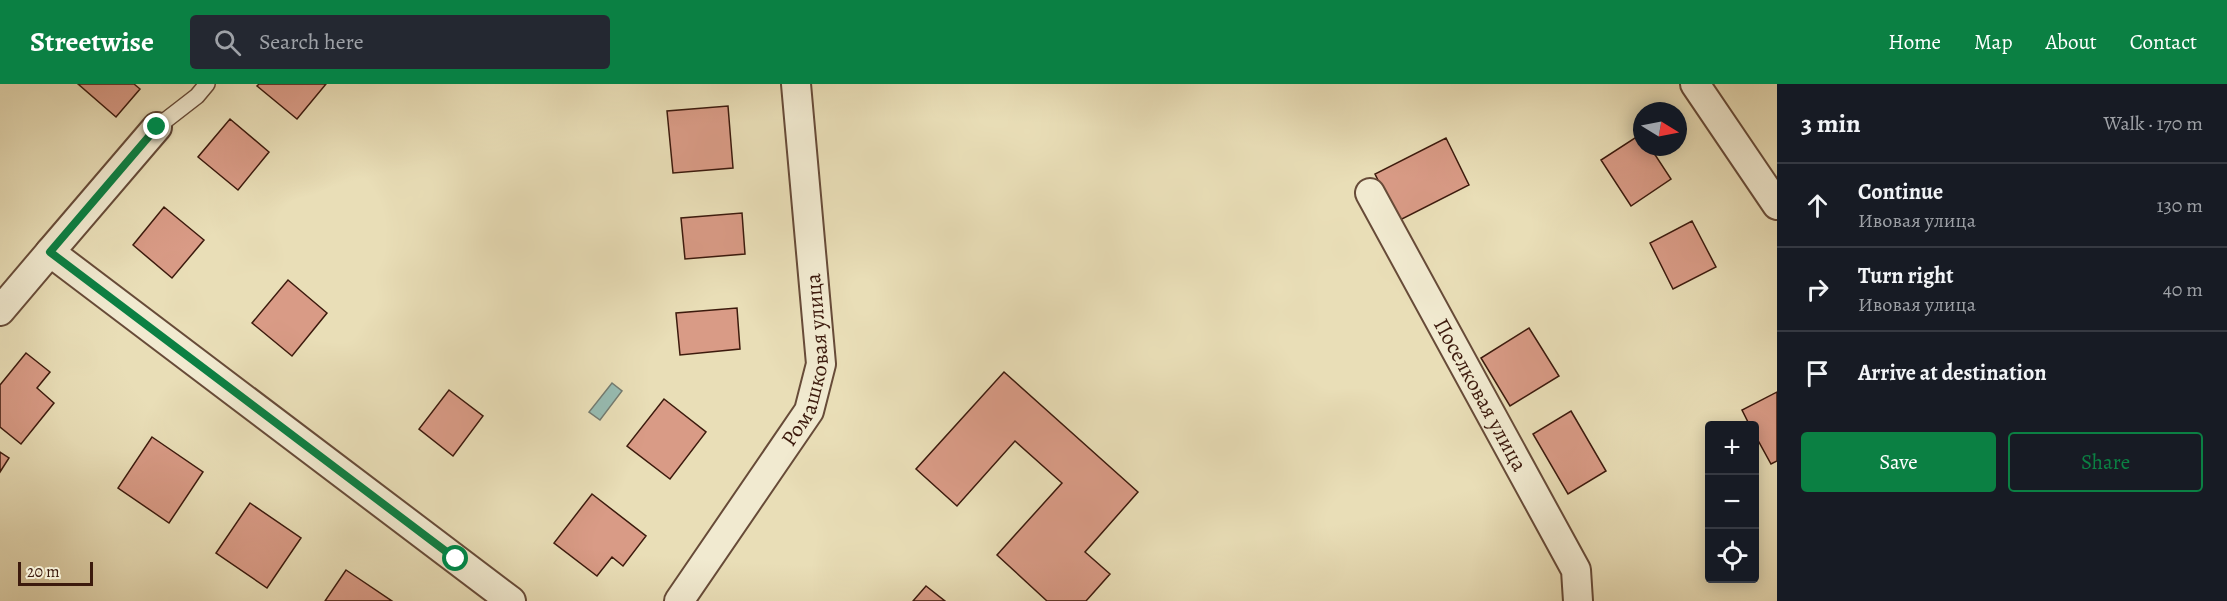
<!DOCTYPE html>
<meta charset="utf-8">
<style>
:root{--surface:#171b24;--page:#242831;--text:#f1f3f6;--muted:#9ea1a6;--line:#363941;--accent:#0b8043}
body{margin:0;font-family:Alegreya,serif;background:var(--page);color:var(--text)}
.controls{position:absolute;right:18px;bottom:18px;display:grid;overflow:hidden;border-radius:6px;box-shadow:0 3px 15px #0003}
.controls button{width:54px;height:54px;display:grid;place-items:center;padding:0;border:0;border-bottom:2px solid var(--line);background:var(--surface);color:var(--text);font:30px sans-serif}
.compass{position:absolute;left:1633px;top:18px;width:54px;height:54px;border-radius:50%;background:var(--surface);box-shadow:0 3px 15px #0003;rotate:100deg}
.scale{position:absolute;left:18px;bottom:15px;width:75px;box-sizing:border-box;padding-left:6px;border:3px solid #3c1a0d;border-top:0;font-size:16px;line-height:21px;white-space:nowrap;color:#3c1a0d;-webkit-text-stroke:4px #f1ead0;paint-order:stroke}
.stop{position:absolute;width:18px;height:18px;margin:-14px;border:4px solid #0b8043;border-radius:50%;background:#fff}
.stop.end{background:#0b8043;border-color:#fff;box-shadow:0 2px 6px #0008}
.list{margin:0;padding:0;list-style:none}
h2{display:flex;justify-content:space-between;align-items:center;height:78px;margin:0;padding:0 24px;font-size:26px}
h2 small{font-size:20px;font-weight:400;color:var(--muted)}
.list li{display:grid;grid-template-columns:39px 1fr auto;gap:18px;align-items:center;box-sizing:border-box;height:84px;padding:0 24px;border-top:2px solid var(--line)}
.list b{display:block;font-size:22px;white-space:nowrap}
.list p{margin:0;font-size:20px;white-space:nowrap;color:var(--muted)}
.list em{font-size:20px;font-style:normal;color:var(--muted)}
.actions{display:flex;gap:12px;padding:18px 24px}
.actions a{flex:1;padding:14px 0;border:2px solid var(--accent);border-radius:6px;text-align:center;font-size:21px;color:var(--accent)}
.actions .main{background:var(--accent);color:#fff}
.icon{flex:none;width:33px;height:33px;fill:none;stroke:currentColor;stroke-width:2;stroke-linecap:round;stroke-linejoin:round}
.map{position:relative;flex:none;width:1777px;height:517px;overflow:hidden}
header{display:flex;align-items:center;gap:36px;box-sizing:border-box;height:84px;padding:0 30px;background:var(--accent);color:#fff}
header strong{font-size:28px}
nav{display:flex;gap:33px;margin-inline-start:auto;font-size:21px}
.search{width:420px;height:54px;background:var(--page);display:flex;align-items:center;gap:15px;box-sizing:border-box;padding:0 21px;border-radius:6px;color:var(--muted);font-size:22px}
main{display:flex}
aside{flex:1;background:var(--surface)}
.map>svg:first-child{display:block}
.water{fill:#97bcb2;stroke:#737b70;stroke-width:1.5}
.building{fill:#d99b86;stroke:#3c1a0d;stroke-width:1.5}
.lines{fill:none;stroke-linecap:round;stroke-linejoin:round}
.service-casing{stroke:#674b38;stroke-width:18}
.minor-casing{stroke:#674b38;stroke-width:32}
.service{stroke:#f1ead0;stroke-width:15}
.minor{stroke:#f1ead0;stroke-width:28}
.route{stroke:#0b8043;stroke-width:8}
.labels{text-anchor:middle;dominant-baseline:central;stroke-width:4.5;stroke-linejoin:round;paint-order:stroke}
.street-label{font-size:22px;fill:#3c1a0d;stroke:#f1ead0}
</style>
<header>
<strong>Streetwise</strong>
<div class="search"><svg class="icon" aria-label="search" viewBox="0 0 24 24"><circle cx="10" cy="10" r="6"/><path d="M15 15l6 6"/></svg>Search here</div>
<nav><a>Home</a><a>Map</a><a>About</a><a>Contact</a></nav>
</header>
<main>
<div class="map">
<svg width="1777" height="517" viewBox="0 0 1777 517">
<rect width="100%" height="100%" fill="#e9deb7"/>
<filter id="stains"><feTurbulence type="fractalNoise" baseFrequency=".00333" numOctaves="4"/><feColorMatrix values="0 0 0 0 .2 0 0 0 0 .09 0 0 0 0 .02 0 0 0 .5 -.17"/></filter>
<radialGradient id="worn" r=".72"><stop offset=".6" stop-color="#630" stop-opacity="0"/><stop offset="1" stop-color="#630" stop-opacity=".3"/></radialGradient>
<path class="water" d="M612,299l10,8 -22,29 -11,-8z"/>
<path class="building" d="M78,0h56l6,5 -24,28z
M259,0h67l-29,35 -40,-33z
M728,22l5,62 -60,5 -6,-62z
M230,35l39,33 -31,38 -40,-33z
M1641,50l1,13h8l21,32 -40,27 -30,-46z
M1446,54l23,47 -71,36 -23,-47z
M164,123l40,33 -32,38 -39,-33z
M742,129l3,41 -60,5 -4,-41z
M1692,137l24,46 -43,22 -23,-46z
M288,196l39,33 -35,43 -40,-33z
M737,224l3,41 -60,6 -4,-42z
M1529,244l30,48 -49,30 -29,-48z
M26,269l24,19 -13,16 17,15 -33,41 -21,-17v-42z
M1004,288l134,120 -53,60 25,22 -24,27h-39l-50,-46 65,-72 -47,-42 -58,65 -41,-37z
M449,306l34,26 -30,40 -34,-27z
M1777,308v69l-6,3 -17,-31v-7h-4l-8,-16z
M664,315l42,33 -36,47 -43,-33z
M1571,327l35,60 -38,23 -35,-60z
M152,353l51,35 -34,51 -51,-35z
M0,368l9,6 -9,14z
M592,410l54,42 -23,30 -11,-9 -15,19 -43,-33z
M250,419l51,35 -34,50 -51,-35z
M346,486l46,31h-67z
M926,502l19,15h-32z"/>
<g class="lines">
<g class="service-casing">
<path id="service" d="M157,43l40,-31 10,-12"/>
</g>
<g class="minor-casing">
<g id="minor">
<path d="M1695,0l82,121"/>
<path d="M157,43l-107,125 461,349"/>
<path id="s1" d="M1370,109l206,377 2,31"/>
<path d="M0,227l50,-59"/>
<path id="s2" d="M679,517l130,-190 12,-47 -25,-280"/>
</g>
</g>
<use href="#service" class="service"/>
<use href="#minor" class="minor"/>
</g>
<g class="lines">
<path class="route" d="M157,43l-107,125 406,307"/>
</g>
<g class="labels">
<g class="street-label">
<text stroke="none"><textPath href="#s2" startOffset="280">Ромашковая улица</textPath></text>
<text stroke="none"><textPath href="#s1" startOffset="230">Поселковая улица</textPath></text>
</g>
</g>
<rect width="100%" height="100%" filter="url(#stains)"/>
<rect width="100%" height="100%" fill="url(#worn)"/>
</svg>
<div class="controls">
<button>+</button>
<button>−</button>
<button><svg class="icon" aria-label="locate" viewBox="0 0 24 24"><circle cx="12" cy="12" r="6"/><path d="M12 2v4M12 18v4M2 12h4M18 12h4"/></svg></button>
</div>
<svg class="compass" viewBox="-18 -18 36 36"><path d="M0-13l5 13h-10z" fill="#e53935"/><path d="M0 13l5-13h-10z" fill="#9ea1a6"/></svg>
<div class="scale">20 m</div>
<div class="stop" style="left:456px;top:475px"></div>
<div class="stop end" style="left:157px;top:43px"></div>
</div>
<aside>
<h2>3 min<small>Walk · 170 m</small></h2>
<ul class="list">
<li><svg class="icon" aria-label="ahead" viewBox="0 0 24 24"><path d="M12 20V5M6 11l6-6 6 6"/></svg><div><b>Continue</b><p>Ивовая улица</p></div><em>130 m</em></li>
<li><svg class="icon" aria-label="right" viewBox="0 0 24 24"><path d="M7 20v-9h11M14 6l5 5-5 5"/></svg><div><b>Turn right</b><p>Ивовая улица</p></div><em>40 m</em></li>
<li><svg class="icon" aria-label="arrive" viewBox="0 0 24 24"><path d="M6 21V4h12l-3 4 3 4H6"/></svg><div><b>Arrive at destination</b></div></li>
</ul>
<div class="actions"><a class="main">Save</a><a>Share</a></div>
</aside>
</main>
